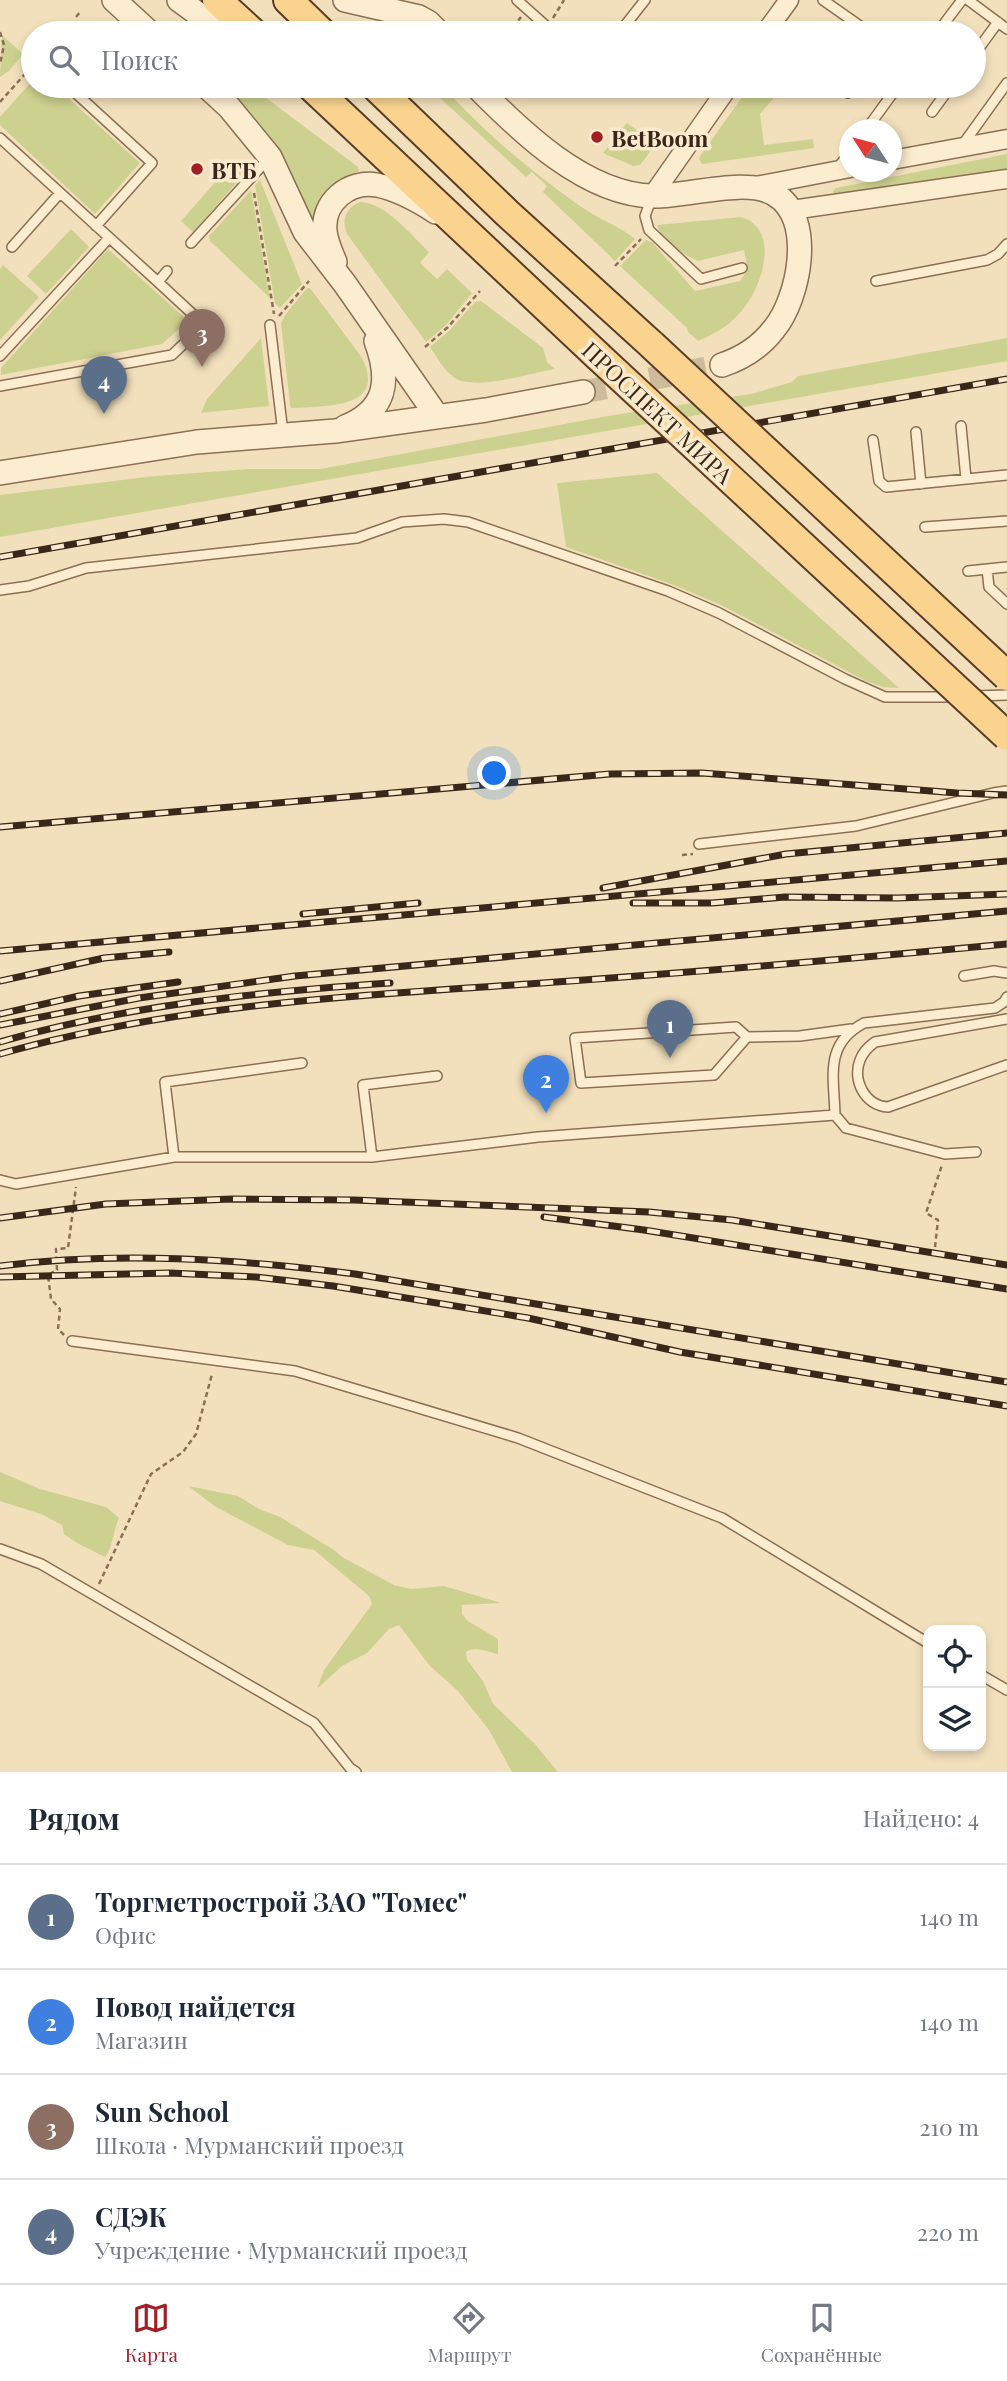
<!DOCTYPE html>
<html lang="ru">
<meta charset="utf-8">
<style>
:root{--surface:#fff;--page:#f2f2f3;--text:#1f2937;--muted:#747a83;--line:#e0e1e3;--accent:#a11e25}
body{margin:0;font-family:"Playfair Display",serif;background:var(--page);color:var(--text)}
.controls{position:absolute;right:21px;bottom:21px;display:grid;overflow:hidden;border-radius:14px;box-shadow:0 4px 10px #0003}
.controls button{width:63px;height:63px;display:grid;place-items:center;padding:0;border:0;border-bottom:2px solid var(--line);background:var(--surface);color:var(--text);font:35px sans-serif}
.compass{position:absolute;left:839px;top:119px;width:63px;height:63px;border-radius:50%;background:var(--surface);box-shadow:0 4px 10px #0003;rotate:306deg}
.you{position:absolute;left:495px;top:774px;width:24px;height:24px;margin:-18px;border:5px solid #fff;border-radius:50%;background:#1a73e8;box-shadow:0 0 0 10px #1a73e833}
.badge{display:grid;place-items:center;width:46px;height:46px;border-radius:50%;background:var(--accent);color:#fff;font-size:23px;font-weight:700}
.pin{position:absolute;translate:-50% -58px;filter:drop-shadow(0 2px 4px #0008)}
.pin::after{content:'';position:absolute;top:37px;width:24px;height:21px;background:inherit;clip-path:polygon(0 0,100% 0,50% 100%)}
.list{margin:0;padding:0;list-style:none}
h2{display:flex;justify-content:space-between;align-items:center;height:91px;margin:0;padding:0 28px;font-size:30px}
h2 small{font-size:23px;font-weight:400;color:var(--muted)}
.list li{display:grid;grid-template-columns:46px 1fr auto;gap:21px;align-items:center;box-sizing:border-box;height:105px;padding:0 28px;border-top:2px solid var(--line)}
.list b{display:block;font-size:26px;white-space:nowrap}
.list p{margin:0;font-size:23px;white-space:nowrap;color:var(--muted)}
.list em{font-size:23px;font-style:normal;color:var(--muted)}
.icon{flex:none;width:38px;height:38px;fill:none;stroke:currentColor;stroke-width:2;stroke-linecap:round;stroke-linejoin:round}
.map{position:relative;flex:none;width:1007px;height:1772px;overflow:hidden}
.search{position:absolute;background:var(--surface);box-shadow:0 4px 10px #0003;left:21px;right:21px;top:21px;height:77px;display:flex;align-items:center;gap:18px;box-sizing:border-box;padding:0 24px;border-radius:38px;color:var(--muted);font-size:26px}
.sheet{height:511px;background:var(--surface)}
nav{display:flex;justify-content:space-around;align-items:center;box-sizing:border-box;height:98px;border-top:2px solid var(--line);background:var(--surface);font-size:19px;color:var(--muted)}
nav a{display:grid;justify-items:center;gap:4px}
nav .on{color:var(--accent)}
.map>svg:first-child{display:block}
.green{fill:#cdd18f}
.lines{fill:none;stroke-linecap:round;stroke-linejoin:round}
.tertiary-tunnel{stroke:#cdbb9c;stroke-width:23;stroke-dasharray:23 11;stroke-linecap:butt}
.service-casing{stroke:#8c6f54;stroke-width:12}
.minor-casing{stroke:#8c6f54;stroke-width:21}
.tertiary-casing{stroke:#8c6f54;stroke-width:26}
.primary-casing{stroke:#593d29;stroke-width:32}
.path{stroke:#8c6f54;stroke-width:2.5;stroke-dasharray:5 3.5;stroke-linecap:butt}
.service{stroke:#fcedd0;stroke-width:9}
.minor{stroke:#fcedd0;stroke-width:18}
.tertiary{stroke:#fcedd0;stroke-width:23}
.primary{stroke:#fad48f;stroke-width:28}
.rail-casing{stroke:#39281a;stroke-width:7}
.rail{stroke:#f9eacd;stroke-width:4.5;stroke-dasharray:13;stroke-linecap:butt}
.primary-bridge-casing{stroke:#593d29;stroke-width:32;stroke-linecap:butt}
.primary-bridge{stroke:#fad48f;stroke-width:28}
.poi-dot{fill:#a11e25;stroke:#f9eacd;stroke-width:2.5}
.labels{text-anchor:middle;dominant-baseline:central;stroke-width:7;stroke-linejoin:round;paint-order:stroke}
.poi-label{font-size:23px;font-weight:bold;fill:#39281a;stroke:#f9eacd;text-anchor:start}
.street-label{font-size:23px;fill:#39281a;stroke:#f9eacd}
</style>
<div class="map">
<svg width="1007" height="1772" viewBox="0 0 1007 1772">
<rect width="100%" height="100%" fill="#f2e0bc"/>
<path class="green" d="M2,35l21,19 -14,17 -9,6z
M33,80v6h22l85,77 -45,51 -95,-89v-8z
M240,86h10l108,81 1,4c-30,14 -33,15 -45,47h-5l-1,-3 -17,-43 -13,-24 -45,-53z
M427,86h16c39,45 88,85 137,120 18,13 38,19 55,33l-20,22 -72,-69 4,-6 -15,-14 -6,5z
M750,86h15l12,8 -17,20 4,31 49,-6 1,9 -112,16 -3,-5 1,-3z
M627,123l29,21 -16,21 -7,1 -30,-13z
M1007,154v15l-169,26 -4,-1 -1,-3 3,-3z
M234,161l12,11 -53,60 -12,-11z
M260,180l42,104 -22,24 -5,-5 -20,-118z
M251,190l19,108 -60,-57 -1,-5z
M360,202c25,0 52,34 69,50l-9,11 17,16 10,-10 25,24 -26,32 -20,17 -79,-108c-6,-15 -1,-26 13,-32z
M741,217c38,11 23,64 5,88 -12,18 -29,28 -48,36l-10,-9 -1,-4 -67,-62 26,-26 6,2 43,49 45,-10 8,-11 -4,-20 -46,11c-15,-7 -36,-19 -41,-36z
M71,229l18,18 -43,47 -19,-18z
M108,249l76,68 -4,11 -18,16 -161,31v-7z
M3,265l36,32 -39,43v-71z
M307,288h3l50,67c31,54 -35,51 -69,53l-1,-3 -9,-82 4,-8z
M481,301l62,47 4,14 8,7c-24,4 -80,22 -100,9 -11,-7 -18,-21 -25,-31l20,-17 25,-28z
M261,338l8,68 -68,7 6,-14z
M1007,338v23l-1007,176v-42l155,-19 94,-7h71l288,-53 143,-22 41,-12 6,-6z
M657,473l242,215 -16,-1 -17,-6 -145,-76 -50,-21 -105,-37 -9,-64z
M0,1472l40,17 66,18 13,11c-6,13 -6,29 -14,39l-28,-14 -13,-9 -2,-9 -21,-11 -41,-13z
M188,1486l50,10 21,13 21,8 54,33 8,7 52,28 17,4 33,-3 57,17 -39,2v9l6,7 30,18v15c-10,-2 -23,-9 -32,-2l1,8 16,21 10,23 42,40 23,28h-46l-23,-42 -31,-39 -28,-25 -31,-41 -10,4 -22,24 -25,13 -25,23 7,-19 48,-66 -3,-8 -55,-46 -26,-5 -72,-38z"/>
<g class="lines">
<path class="tertiary-tunnel" d="M583,392l139,-27"/>
<g class="service-casing">
<path id="service" d="M517,0l37,33
M823,0l47,33
M968,0l39,29
M619,33l26,-33
M937,33l25,-33
M974,55l24,-33
M68,86l84,77 -56,63
M848,93l5,-7
M932,112l19,-26
M866,130l32,-44
M0,138l158,144 9,-11
M961,147l46,-64
M837,169l13,-17
M652,197l-7,19 4,14 52,49 41,-11
M191,243l77,-84
M12,247l48,-54
M876,281l111,-21 11,-6 9,-10
M270,325l13,108
M0,356l109,-118
M0,386l172,-31 21,-20 6,-15 -41,-38
M961,426l5,53
M916,432l5,52
M873,440l6,41 7,6 121,-12
M925,527l82,-6
M987,569l2,18 18,17
M968,571l39,-4
M0,590l29,-4 57,-18 271,-30 45,-16 42,-3 24,3 200,69 51,22 126,66 40,18h71
M974,696l33,-1
M699,844l157,-18 137,-33 14,-2
M964,976l30,-5 13,2
M1007,1019l-132,23c-7,5 -12,10 -15,18 -8,20 5,46 28,47l119,-42
M747,1037l-33,38 -133,8 -6,-45 161,-11 11,10 53,-1 51,-7
M835,1115c-1,-39 -11,-71 29,-92l131,-15 9,-6 3,-5
M835,1115l11,13 99,26 31,-2
M174,1157l-9,-75 137,-19
M372,1157l-9,-72 74,-9
M0,1180l16,4 158,-27h198l166,-20 297,-22
M72,1341l223,30 223,67 204,80 206,125
M0,1549l41,15 273,159 36,45 6,4
M981,1675l26,15"/>
</g>
<g class="minor-casing">
<path id="minor" d="M765,33l24,-33
M892,160l115,-21
M751,187l99,-19
M652,196l77,-110
M792,210l215,-31"/>
</g>
<g class="tertiary-casing">
<path id="tertiary" d="M114,0l36,33
M179,0l45,33
M345,0l74,17 9,5 11,11
M206,86l23,21 41,50 35,75 40,52 92,132
M476,86c44,45 110,109 177,110 33,1 93,-19 121,-2 42,23 25,105 0,135 -13,17 -31,29 -52,36
M335,262c-4,-10 -9,-20 -10,-31 -3,-29 24,-51 52,-46 20,4 42,16 59,27
M345,427c43,-17 45,-48 31,-86
M0,473l197,-31 138,-11 151,-21 97,-18"/>
</g>
<g class="primary-casing">
<path id="primary" d="M217,0l36,33
M288,0l34,33
M311,86l287,270
M375,86l132,127 145,132"/>
</g>
<path class="path" d="M76,17l5,-6
M553,18l11,-18
M355,22l8,11
M513,27l8,-10
M0,32l4,13 -4,19
M0,102l33,-37
M254,193l20,121
M615,266l26,-27
M279,316l30,-35
M425,347l23,-20 32,-36
M682,855l11,-1
M935,1247l3,-27 -12,-7 16,-48
M64,1335l-6,-6 2,-20 -9,-10 -3,-24 9,-5 -1,-21 12,-1 8,-61
M99,1584l52,-110 32,-22 13,-18 16,-60"/>
<use href="#service" class="service"/>
<use href="#minor" class="minor"/>
<use href="#tertiary" class="tertiary"/>
<use href="#primary" class="primary"/>
<g class="rail-casing">
<path id="rail" d="M0,557l1007,-178
M0,827l610,-53 92,-1 255,20 50,2
M603,888l183,-34 221,-21
M633,903h79l73,-6 113,1 109,-4
M303,914l115,-11
M0,951l1007,-90
M0,981l104,-23 65,-6
M0,1014l79,-18 99,-14
M0,1025l139,-27 156,-22 712,-65
M0,1042c127,-37 258,-50 390,-59
M0,1054c172,-49 350,-58 528,-70 160,-11 320,-25 479,-40
M544,1217l100,13 363,59
M0,1218l106,-14 126,-5 122,1 295,12 83,8 275,45
M0,1266c118,-15 238,-7 355,8l652,108
M0,1277l170,-4 86,4 77,9 195,32 152,34 327,54"/>
</g>
<use href="#rail" class="rail"/>
<g class="primary-bridge-casing">
<path id="primary-bridge" d="M652,345l355,331
M598,356l409,380"/>
</g>
<use href="#primary-bridge" class="primary-bridge"/>
</g>
<g class="poi-dot">
<circle cx="597" cy="137" r="7"/>
<circle cx="197" cy="169" r="7"/>
</g>
<g class="labels">
<g class="poi-label">
<text x="611" y="137">BetBoom</text>
<text x="211" y="169">ВТБ</text>
</g>
<g class="street-label">
<text transform="translate(658 412) rotate(43)">ПРОСПЕКТ МИРА</text>
</g>
</g>
</svg>
<div class="controls">
<button><svg class="icon" aria-label="locate" viewBox="0 0 24 24"><circle cx="12" cy="12" r="6"/><path d="M12 2v4M12 18v4M2 12h4M18 12h4"/></svg></button>
<button><svg class="icon" aria-label="layers" viewBox="0 0 24 24"><path d="M12 4l9 5-9 5-9-5zM3 14l9 5 9-5"/></svg></button>
</div>
<svg class="compass" viewBox="-18 -18 36 36"><path d="M0-13l5 13h-10z" fill="#e53935"/><path d="M0 13l5-13h-10z" fill="#747a83"/></svg>
<div class="you"></div>
<div class="pin badge" style="left:670px;top:1058px;background:#5c6f8a">1</div>
<div class="pin badge" style="left:546px;top:1113px;background:#3f7fe0">2</div>
<div class="pin badge" style="left:202px;top:367px;background:#8d6e63">3</div>
<div class="pin badge" style="left:104px;top:414px;background:#5c6f8a">4</div>
<div class="search"><svg class="icon" aria-label="search" viewBox="0 0 24 24"><circle cx="10" cy="10" r="6"/><path d="M15 15l6 6"/></svg>Поиск</div>
</div>
<section class="sheet">
<h2>Рядом<small>Найдено: 4</small></h2>
<ul class="list">
<li><span class="badge" style="background:#5c6f8a">1</span><div><b>Торгметрострой ЗАО &quot;Томес&quot;</b><p>Офис</p></div><em>140 m</em></li>
<li><span class="badge" style="background:#3f7fe0">2</span><div><b>Повод найдется</b><p>Магазин</p></div><em>140 m</em></li>
<li><span class="badge" style="background:#8d6e63">3</span><div><b>Sun School</b><p>Школа · Мурманский проезд</p></div><em>210 m</em></li>
<li><span class="badge" style="background:#5c6f8a">4</span><div><b>СДЭК</b><p>Учреждение · Мурманский проезд</p></div><em>220 m</em></li>
</ul>
</section>
<nav>
<a class="on"><svg class="icon" aria-label="map" viewBox="0 0 24 24"><path d="M3 6l6-2 6 2 6-2v14l-6 2-6-2-6 2zM9 4v14M15 6v14"/></svg>Карта</a>
<a><svg class="icon" aria-label="directions" viewBox="0 0 24 24"><path d="M12 3l9 9-9 9-9-9zM9 14v-3h6M13 9l2 2-2 2"/></svg>Маршрут</a>
<a><svg class="icon" aria-label="saved" viewBox="0 0 24 24"><path d="M7 4h10v16l-5-4-5 4z"/></svg>Сохранённые</a>
</nav>
